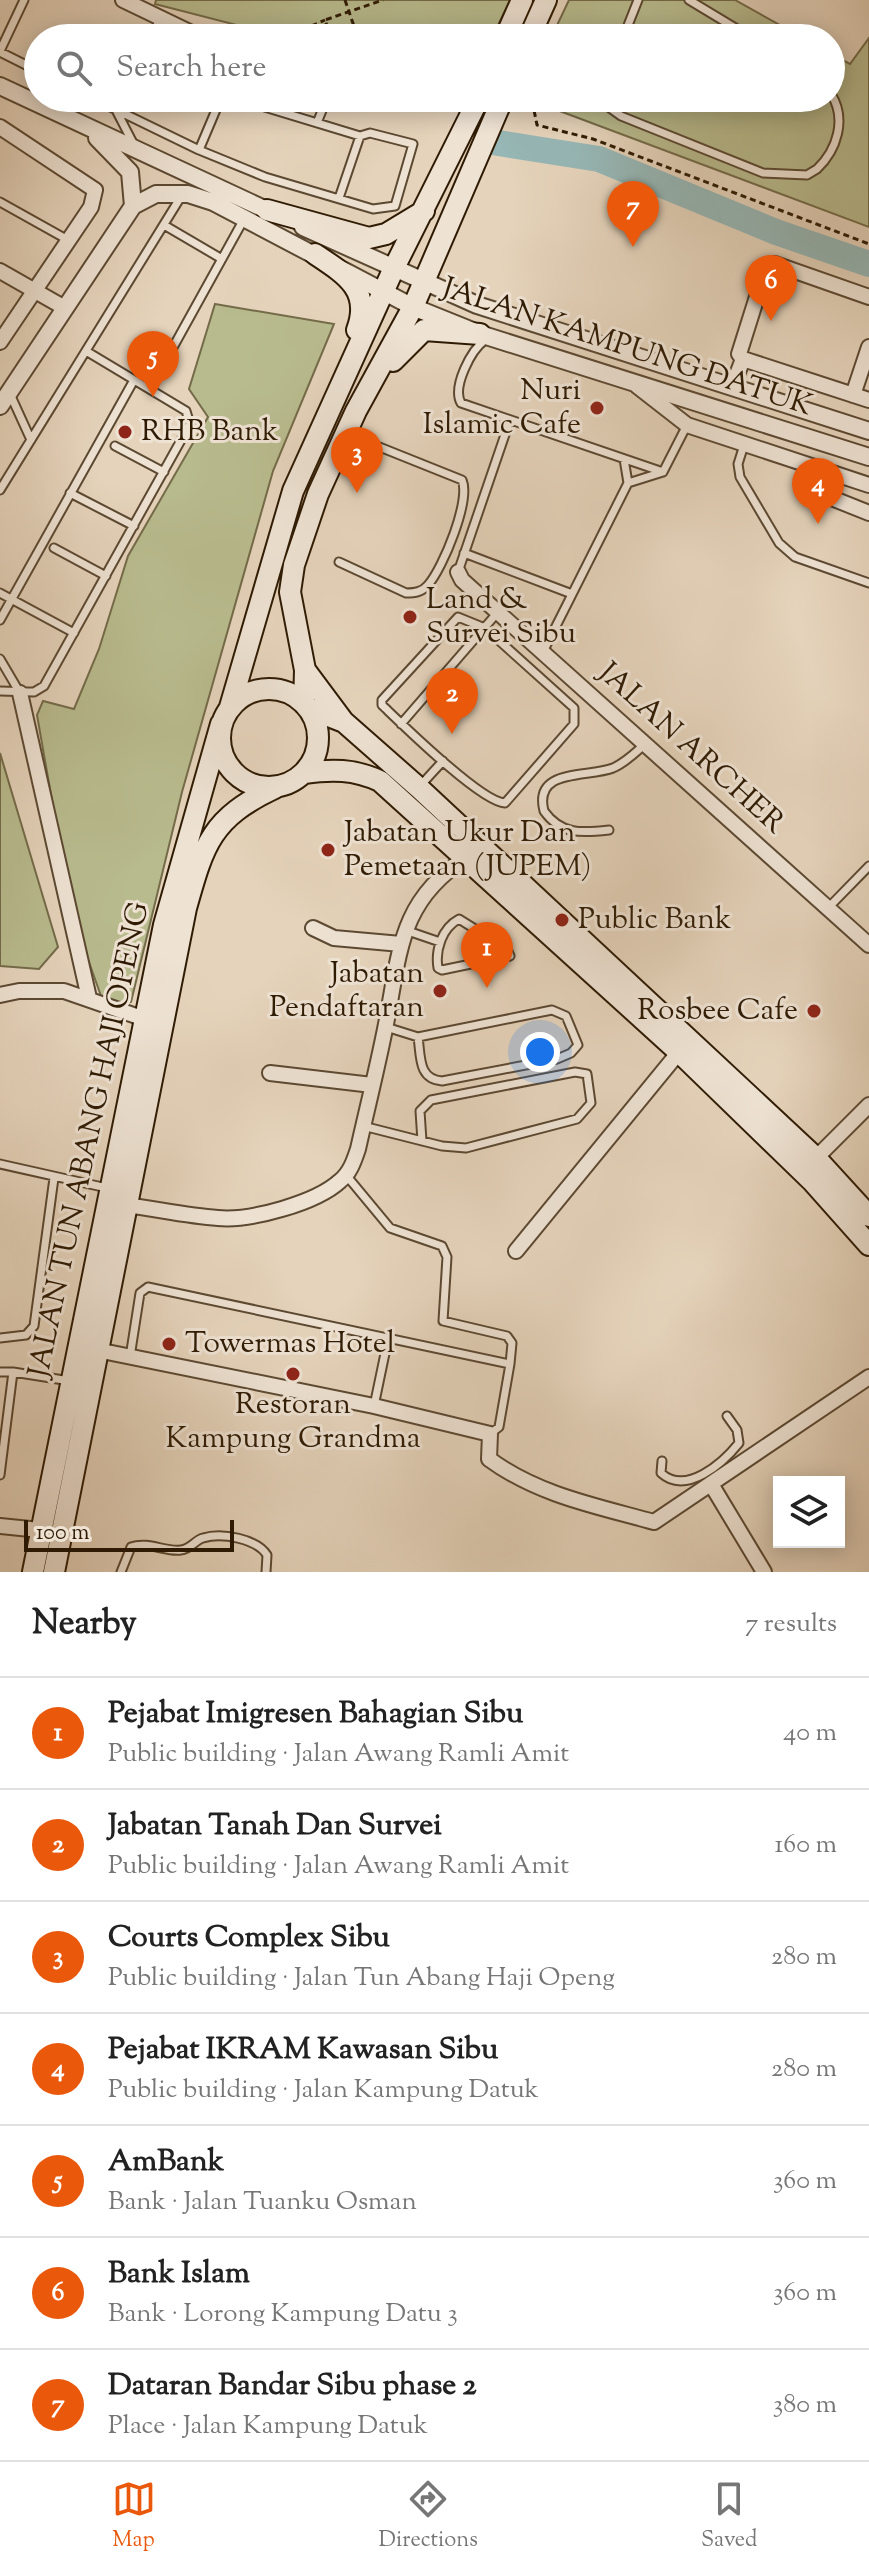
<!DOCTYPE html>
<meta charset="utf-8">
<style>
:root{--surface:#fff;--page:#f2f2f2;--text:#222;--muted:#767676;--line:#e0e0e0;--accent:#ea580c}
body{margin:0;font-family:"Sorts Mill Goudy",serif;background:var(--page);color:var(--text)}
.controls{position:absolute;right:24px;bottom:24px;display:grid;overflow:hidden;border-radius:0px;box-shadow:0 4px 20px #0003}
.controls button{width:72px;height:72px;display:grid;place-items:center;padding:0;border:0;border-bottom:2px solid var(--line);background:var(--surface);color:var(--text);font:40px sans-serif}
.scale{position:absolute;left:24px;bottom:20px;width:210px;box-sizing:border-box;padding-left:8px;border:4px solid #2f1b04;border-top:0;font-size:22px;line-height:28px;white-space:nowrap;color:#2f1b04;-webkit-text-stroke:6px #eee2d3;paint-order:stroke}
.you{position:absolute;left:540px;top:1052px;width:28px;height:28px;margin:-20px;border:6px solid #fff;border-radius:50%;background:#1a73e8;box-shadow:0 0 0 12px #1a73e833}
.badge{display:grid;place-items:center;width:52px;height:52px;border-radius:50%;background:var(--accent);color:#fff;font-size:26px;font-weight:700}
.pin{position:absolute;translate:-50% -66px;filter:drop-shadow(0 2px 4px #0008)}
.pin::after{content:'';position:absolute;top:42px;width:28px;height:24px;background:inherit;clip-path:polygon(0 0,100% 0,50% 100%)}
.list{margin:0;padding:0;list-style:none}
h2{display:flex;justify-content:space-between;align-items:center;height:104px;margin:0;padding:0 32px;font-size:34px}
h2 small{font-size:26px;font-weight:400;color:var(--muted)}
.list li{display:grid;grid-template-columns:52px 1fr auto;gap:24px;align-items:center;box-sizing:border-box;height:112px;padding:0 32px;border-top:2px solid var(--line)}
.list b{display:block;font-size:30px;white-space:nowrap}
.list p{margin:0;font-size:26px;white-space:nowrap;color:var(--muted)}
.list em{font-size:26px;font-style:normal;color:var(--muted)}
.icon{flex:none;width:44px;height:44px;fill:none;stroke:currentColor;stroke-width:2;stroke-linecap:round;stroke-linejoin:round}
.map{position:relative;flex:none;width:869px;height:1572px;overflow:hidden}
.search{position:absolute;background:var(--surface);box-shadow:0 4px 20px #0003;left:24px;right:24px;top:24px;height:88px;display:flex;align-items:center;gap:20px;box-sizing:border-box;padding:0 28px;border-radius:44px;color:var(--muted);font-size:30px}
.sheet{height:888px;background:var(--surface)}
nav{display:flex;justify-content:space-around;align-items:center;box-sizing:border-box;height:112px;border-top:2px solid var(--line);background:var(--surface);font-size:22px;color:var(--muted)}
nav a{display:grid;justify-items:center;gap:4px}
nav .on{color:var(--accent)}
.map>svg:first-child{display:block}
.green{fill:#b8bb8e;stroke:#746b49;stroke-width:2}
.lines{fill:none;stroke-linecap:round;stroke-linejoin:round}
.river{stroke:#96b7b6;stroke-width:26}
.service-casing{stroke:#5c4932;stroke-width:11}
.minor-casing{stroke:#5c4932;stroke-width:18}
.tertiary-casing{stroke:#5c4932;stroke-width:20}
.secondary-casing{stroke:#2f1b04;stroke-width:24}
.path{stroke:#2f1b04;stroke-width:3;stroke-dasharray:6 4;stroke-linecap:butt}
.service{stroke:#eee2d3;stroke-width:7}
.minor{stroke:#eee2d3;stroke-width:14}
.tertiary{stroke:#eee2d3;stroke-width:16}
.secondary{stroke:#eee2d3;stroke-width:20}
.poi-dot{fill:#8f2418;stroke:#eee2d3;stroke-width:3}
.labels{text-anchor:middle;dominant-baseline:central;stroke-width:6;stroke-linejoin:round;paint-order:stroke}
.street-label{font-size:30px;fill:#2f1b04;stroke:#eee2d3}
.poi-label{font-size:30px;fill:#2f1b04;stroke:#eee2d3;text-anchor:start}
</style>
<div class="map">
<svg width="869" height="1572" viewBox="0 0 869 1572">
<rect width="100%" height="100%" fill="#e5d3bb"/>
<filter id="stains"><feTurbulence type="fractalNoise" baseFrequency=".0025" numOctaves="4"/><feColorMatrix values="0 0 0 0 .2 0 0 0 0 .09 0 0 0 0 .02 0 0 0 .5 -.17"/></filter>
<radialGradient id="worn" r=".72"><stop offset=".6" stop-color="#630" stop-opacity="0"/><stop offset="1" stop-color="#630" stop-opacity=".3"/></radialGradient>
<path class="green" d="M156,0h354l-18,38h-205l-132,-34z
M569,0h166l68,38h-252z
M869,38v189l-344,-129h306v-44l19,10z
M215,304l119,20 -61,147 -91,321 -51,210 -8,2 -22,-8 -17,-48 -24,-102 -23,-131 6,-14 31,8 25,-60 29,-93 80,-139 -19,-28z
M0,753l58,194 -19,22 -39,-3z"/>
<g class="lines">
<path class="river" d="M492,142l107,17 177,73 93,32"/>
<g class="service-casing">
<path id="service" d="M689,0l63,38
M151,38l9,-19
M623,38l15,-38
M0,51l24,-51
M0,52l38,19
M92,98l107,52 66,27 108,32 22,-3 18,-62 -43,-11 -10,3 -125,-38
M596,98l25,18 142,57 44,2 10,-6c20,-19 30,-50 14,-75
M116,110l6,-12
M117,112l16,31
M317,123l10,-25
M199,150l22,-52
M339,198l21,-62
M0,202l68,38
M164,225l58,34
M485,340c-14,10 -33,47 -24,63l202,69
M150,389l94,-170
M10,394l21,46
M744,445l-6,19 2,13 39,66 16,14 74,26
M115,446l49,26
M624,459l4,24
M0,490l182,-295
M70,493l64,33
M54,548l52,28
M464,553l108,41
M339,562l67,31c9,0 16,-1 22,-8 15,-17 43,-85 34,-105l-115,-46
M458,572l52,-152
M0,593l74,40
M458,617l27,11 89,80v16l-69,79c-24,-1 -102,-78 -123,-98v-5z
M0,620l134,-240
M543,652l85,-169 35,-11 24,-47
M0,659l20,34
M0,691l34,1 10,-6 146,-262 -4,-13 -100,-60
M401,724l97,-112
M420,786l23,-25
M609,830c-27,3 -48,5 -65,-19 -11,-43 43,-33 69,-43 12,-5 22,-15 31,-23
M829,907l40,-41
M459,919l48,30 3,7 -68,14 -4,-2c-3,-18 4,-40 21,-49z
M405,930l35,12
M386,1027l32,10 134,-27 14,6 12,29 -7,8 -14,6 -115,22c-24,-2 -21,-24 -24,-44
M363,1126l79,20 24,2 111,-29 14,-16 -4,-29 -12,-2 -144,28 -11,11 2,30
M0,1164l107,24
M346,1175l44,53 52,18 5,11 -4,64 64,15 5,7 -2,21
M0,1338l26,-3 8,-9 20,-148
M130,1357l10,-64 8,-6 362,77 -11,63 -9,7
M0,1372h13l-13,103
M13,1372l57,9
M374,1406l14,-67
M662,1461l-1,12c25,23 62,-10 78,-30l-2,-13 -10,-14
M121,1572l10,-25c17,-6 34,5 50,3 10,-1 14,-10 22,-12 19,-6 54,1 64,17l-1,17"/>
</g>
<g class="minor-casing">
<path id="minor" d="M123,0l79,38
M0,127l95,63 -4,17 -91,135
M0,271l65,37
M743,359l-4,-5 28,-89 8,-1 94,33
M743,359l126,41
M733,385l10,-26
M637,386l50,39 182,60
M853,395l16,-48
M816,467l8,28 45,18
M458,572l4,8 407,365
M20,693l69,305
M313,928l21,10 67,6
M0,995l19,-4h45l81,28
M270,1073l102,12
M816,1158l53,-53
M126,1205c31,4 61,11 92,13 33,3 98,-15 122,-37 10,-8 14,-20 18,-32 9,-40 19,-80 27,-120 15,-73 12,-127 81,-171
M516,1251l163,-199
M97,1350l277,56 116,28 -1,25c49,36 107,47 165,63l215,-145
M711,1484l53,88
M0,1526l40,4"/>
</g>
<g class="tertiary-casing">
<path id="tertiary" d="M0,86l275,128
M97,138l33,34 3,34
M303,227l174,78 392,126
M0,406l133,-200 23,-12h32l25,8 200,105 67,27 389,123"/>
</g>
<g class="secondary-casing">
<path id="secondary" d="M505,38l17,-38
M529,38l17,-38
M267,210l102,28 17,-4 38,-23
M315,254c30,20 57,36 42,76
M393,361l31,-31 56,4
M305,670l38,51
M220 738a49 49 0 1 1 98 0a49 49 0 1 1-98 0Z
M304,704l1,-34 -15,-78 4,-27 24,-71 38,-83 57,-104 90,-209
M230,707l63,-216 101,-223 85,-170
M308,708l36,14 75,66 397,370 53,58
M304,773c28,-4 50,-4 76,8l299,271 134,130 56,63
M33,1572l131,-647 57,-201
M54,1572l132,-664c18,-64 25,-90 89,-120"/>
</g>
<path class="path" d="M345,0l13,38
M284,38l41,-18
M331,38l-6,-18 58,-20
M520,100l13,5 4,20 56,14 276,105"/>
<use href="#service" class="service"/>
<use href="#minor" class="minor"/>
<use href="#tertiary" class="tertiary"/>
<use href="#secondary" class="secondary"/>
</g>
<g class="poi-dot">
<circle cx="597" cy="408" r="8"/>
<circle cx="125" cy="432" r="8"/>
<circle cx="410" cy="617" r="8"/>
<circle cx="328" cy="850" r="8"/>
<circle cx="562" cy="920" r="8"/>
<circle cx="440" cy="991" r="8"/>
<circle cx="814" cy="1011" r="8"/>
<circle cx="169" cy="1344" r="8"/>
<circle cx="293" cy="1374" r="8"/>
</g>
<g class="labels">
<g class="street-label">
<text transform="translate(627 348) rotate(18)">JALAN KAMPUNG DATUK</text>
<text transform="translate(691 749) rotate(42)">JALAN ARCHER</text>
<text transform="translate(90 1140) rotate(-78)">JALAN TUN ABANG HAJI OPENG</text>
</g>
<g class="poi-label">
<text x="581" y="391" text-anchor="end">Nuri<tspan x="581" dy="34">Islamic Cafe</tspan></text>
<text x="141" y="432">RHB Bank</text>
<text x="426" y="600">Land &amp;<tspan x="426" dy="34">Survei Sibu</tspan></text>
<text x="344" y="833">Jabatan Ukur Dan<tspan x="344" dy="34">Pemetaan (JUPEM)</tspan></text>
<text x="578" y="920">Public Bank</text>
<text x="424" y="974" text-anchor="end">Jabatan<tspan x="424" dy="34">Pendaftaran</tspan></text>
<text x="798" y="1011" text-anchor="end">Rosbee Cafe</text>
<text x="185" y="1344">Towermas Hotel</text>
<text x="293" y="1405" text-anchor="middle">Restoran<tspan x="293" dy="34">Kampung Grandma</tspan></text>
</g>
</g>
<rect width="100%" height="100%" filter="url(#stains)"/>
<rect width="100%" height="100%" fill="url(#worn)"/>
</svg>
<div class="controls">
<button><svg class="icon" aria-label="layers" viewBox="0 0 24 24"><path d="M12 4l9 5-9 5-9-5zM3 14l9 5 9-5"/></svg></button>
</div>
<div class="scale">100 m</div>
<div class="you"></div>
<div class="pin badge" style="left:487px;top:988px">1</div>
<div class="pin badge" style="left:452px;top:734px">2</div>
<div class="pin badge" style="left:357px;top:493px">3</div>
<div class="pin badge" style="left:818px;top:524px">4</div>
<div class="pin badge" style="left:153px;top:397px">5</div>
<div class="pin badge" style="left:771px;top:321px">6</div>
<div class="pin badge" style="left:633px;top:247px">7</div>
<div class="search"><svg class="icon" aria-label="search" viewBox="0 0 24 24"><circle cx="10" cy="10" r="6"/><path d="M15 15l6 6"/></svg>Search here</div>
</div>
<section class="sheet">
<h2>Nearby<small>7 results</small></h2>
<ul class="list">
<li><span class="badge">1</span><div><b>Pejabat Imigresen Bahagian Sibu</b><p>Public building · Jalan Awang Ramli Amit</p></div><em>40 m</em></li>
<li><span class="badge">2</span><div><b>Jabatan Tanah Dan Survei</b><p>Public building · Jalan Awang Ramli Amit</p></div><em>160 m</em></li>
<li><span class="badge">3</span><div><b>Courts Complex Sibu</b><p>Public building · Jalan Tun Abang Haji Openg</p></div><em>280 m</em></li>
<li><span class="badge">4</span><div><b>Pejabat IKRAM Kawasan Sibu</b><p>Public building · Jalan Kampung Datuk</p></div><em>280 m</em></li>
<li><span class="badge">5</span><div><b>AmBank</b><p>Bank · Jalan Tuanku Osman</p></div><em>360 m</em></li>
<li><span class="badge">6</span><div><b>Bank Islam</b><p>Bank · Lorong Kampung Datu 3</p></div><em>360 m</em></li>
<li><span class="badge">7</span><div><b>Dataran Bandar Sibu phase 2</b><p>Place · Jalan Kampung Datuk</p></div><em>380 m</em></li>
</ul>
</section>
<nav>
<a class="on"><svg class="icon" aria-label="map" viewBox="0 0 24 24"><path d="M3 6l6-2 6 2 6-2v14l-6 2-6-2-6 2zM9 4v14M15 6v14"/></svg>Map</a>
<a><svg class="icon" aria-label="directions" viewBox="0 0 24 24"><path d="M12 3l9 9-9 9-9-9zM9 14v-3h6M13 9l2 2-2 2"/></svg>Directions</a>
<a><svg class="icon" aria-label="saved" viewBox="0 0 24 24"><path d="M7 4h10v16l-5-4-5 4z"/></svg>Saved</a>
</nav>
